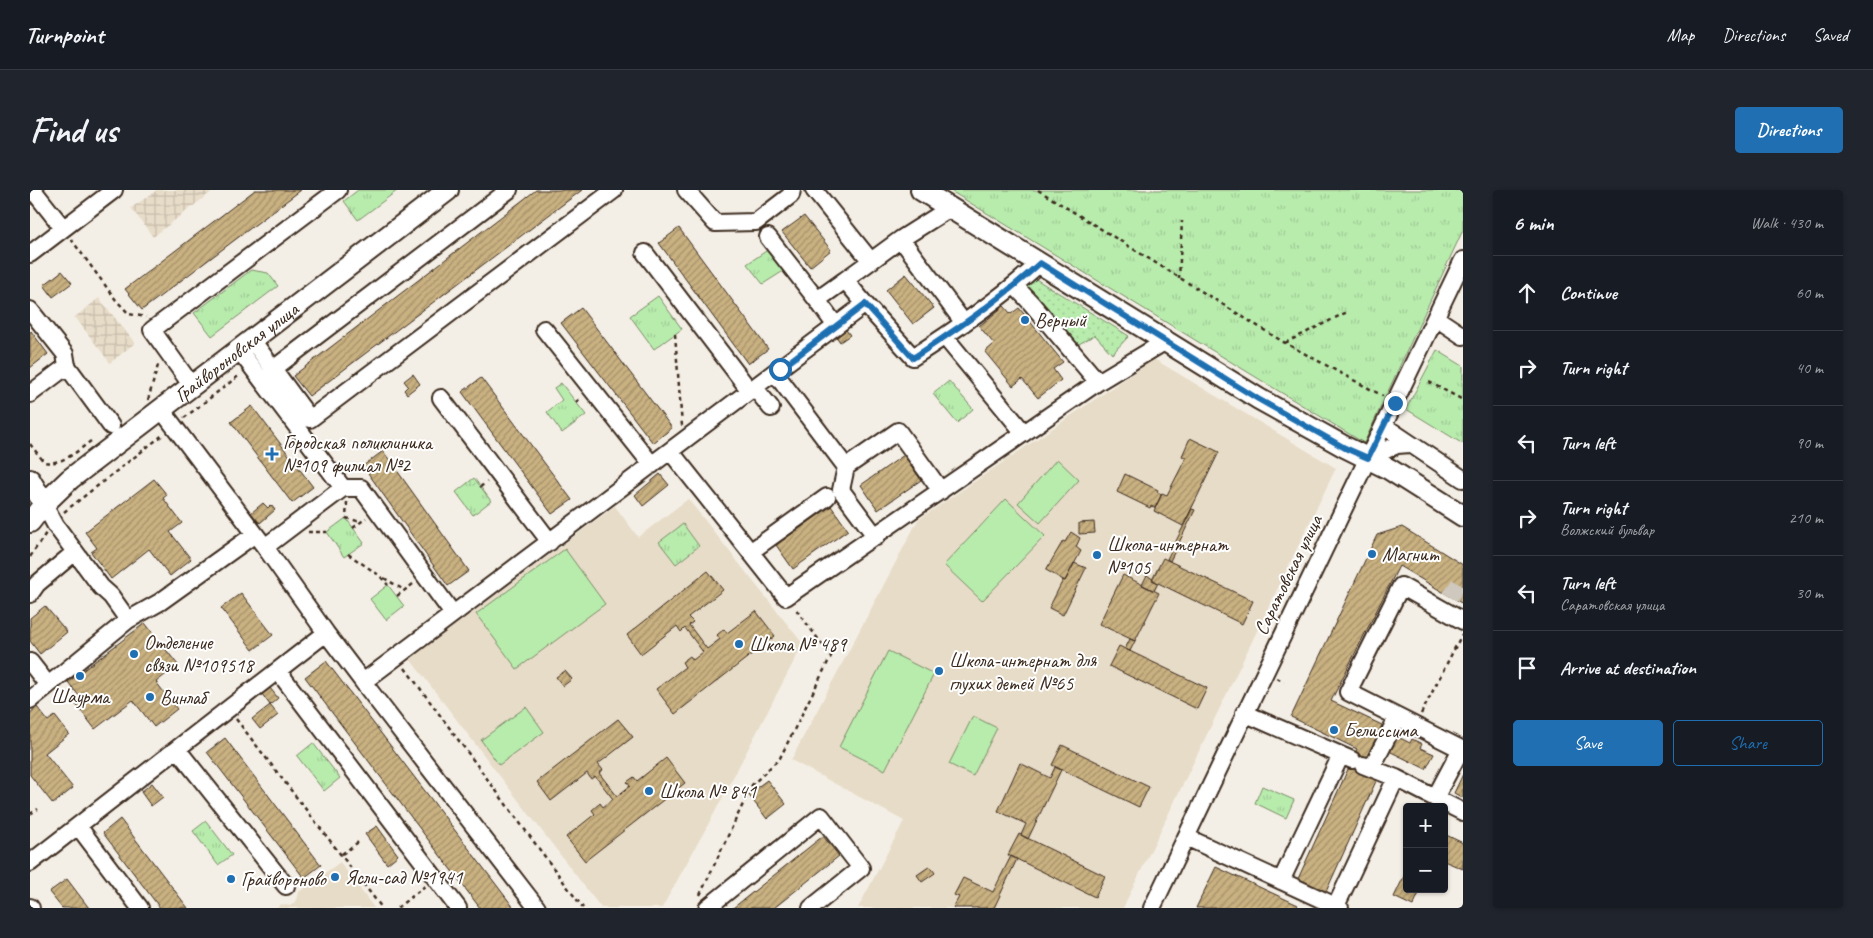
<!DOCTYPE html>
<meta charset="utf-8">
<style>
:root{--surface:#171b24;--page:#20242c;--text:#f1f3f6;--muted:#9ea1a6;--line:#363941;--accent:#1f6fb2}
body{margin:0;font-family:Caveat,sans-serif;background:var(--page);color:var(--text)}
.controls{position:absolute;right:15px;bottom:15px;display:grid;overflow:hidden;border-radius:5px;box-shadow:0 1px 4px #0004}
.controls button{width:45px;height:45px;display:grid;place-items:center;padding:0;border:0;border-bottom:1px solid var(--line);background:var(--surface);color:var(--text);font:25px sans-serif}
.stop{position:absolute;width:15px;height:15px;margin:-11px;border:4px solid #1f6fb2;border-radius:50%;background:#fff}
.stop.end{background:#1f6fb2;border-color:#fff;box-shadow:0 1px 5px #0008}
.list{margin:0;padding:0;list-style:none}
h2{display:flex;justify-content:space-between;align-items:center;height:65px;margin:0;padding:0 20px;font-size:21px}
h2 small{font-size:16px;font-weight:400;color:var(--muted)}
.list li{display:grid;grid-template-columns:32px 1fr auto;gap:15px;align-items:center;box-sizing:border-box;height:75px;padding:0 20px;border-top:1px solid var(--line)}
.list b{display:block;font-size:19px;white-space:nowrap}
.list p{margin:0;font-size:16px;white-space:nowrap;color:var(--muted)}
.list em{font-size:16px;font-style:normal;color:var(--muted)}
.actions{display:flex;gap:10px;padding:15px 20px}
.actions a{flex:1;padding:11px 0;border:1px solid var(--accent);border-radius:5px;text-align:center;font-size:18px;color:var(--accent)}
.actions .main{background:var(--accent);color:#fff}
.icon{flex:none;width:28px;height:28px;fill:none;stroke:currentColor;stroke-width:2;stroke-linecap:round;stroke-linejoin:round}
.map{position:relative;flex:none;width:1433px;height:718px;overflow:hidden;border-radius:5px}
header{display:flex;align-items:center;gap:30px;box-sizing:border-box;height:70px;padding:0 25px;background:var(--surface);border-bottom:1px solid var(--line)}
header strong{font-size:24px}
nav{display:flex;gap:28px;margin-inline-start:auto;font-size:18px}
.intro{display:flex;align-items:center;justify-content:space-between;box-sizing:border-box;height:120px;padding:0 30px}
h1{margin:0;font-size:35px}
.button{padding:12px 22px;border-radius:5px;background:var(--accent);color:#fff;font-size:18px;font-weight:700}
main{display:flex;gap:30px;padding:0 30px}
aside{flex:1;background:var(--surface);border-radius:5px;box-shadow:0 1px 4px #0004}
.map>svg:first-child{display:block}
.built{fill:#e7dcc8}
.industrial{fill:url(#industrial-grid)}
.grass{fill:url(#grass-dots);stroke:#7a8b66}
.park{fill:url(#park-tufts);stroke:#7a8b66}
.pitch{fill:#b8ecad;stroke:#7a8b66}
.building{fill:url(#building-hatch);stroke:#3b2a1e}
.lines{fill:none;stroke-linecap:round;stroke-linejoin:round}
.minor-tunnel{stroke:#cfc8be;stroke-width:16;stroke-dasharray:16 8;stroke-linecap:butt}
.minor-casing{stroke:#3b2a1e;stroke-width:20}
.major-casing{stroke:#3b2a1e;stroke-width:24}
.path{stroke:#3b2a1e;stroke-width:2.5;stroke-dasharray:4 4;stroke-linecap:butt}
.minor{stroke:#fff;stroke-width:16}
.major{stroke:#fff;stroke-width:20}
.route{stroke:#1f6fb2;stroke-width:6}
.poi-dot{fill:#1f6fb2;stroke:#fff;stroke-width:2}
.labels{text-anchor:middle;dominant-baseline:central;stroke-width:4;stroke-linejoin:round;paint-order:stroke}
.poi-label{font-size:20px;fill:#3b2a1e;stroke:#fff;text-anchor:start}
.street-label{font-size:20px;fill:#3b2a1e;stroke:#fff}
</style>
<header>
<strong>Turnpoint</strong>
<nav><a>Map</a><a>Directions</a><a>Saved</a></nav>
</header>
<div class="intro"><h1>Find us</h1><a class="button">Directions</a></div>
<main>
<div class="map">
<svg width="1433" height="718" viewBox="0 0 1433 718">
<defs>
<pattern id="industrial-grid" width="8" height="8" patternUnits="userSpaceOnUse" patternTransform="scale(1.25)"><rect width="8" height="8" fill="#e7dcc8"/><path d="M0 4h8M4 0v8" fill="none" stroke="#c7bdab"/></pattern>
<pattern id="grass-dots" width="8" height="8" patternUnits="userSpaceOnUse" patternTransform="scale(1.25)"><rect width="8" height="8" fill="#b8ecad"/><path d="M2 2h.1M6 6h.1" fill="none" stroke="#9fcb94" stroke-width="1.8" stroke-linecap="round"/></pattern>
<pattern id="park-tufts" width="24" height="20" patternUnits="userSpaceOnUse" patternTransform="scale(1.25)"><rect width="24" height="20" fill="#b8ecad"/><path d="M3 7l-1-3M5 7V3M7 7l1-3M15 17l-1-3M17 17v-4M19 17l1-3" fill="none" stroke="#9fcb94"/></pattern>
<pattern id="building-hatch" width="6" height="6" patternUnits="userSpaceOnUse" patternTransform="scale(1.25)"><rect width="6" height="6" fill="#c9b181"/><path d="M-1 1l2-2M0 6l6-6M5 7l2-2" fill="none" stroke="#a49069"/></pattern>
</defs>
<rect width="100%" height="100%" fill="#f4efe6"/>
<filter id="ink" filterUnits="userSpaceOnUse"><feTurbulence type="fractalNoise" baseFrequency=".02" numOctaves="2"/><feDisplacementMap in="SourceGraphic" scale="10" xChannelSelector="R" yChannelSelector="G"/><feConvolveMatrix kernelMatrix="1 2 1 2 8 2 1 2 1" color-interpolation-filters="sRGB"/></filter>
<g filter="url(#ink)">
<path class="built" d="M1124,169l182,109 -213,440h-265l46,-87 -113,-61 127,-240z
M658,309l115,145 -88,168 -53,96h-61l-191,-249 205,-153 23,31z
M310,672l34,46h-97l4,-4 9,2 7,-6 2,-8z"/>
<path class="industrial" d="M127,0h57l-61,47 -22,-29z
M69,108l36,45 -25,20 -35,-46z"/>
<path class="grass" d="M1004,88l95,58 -17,18 -17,-19 -25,14 -50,-58z"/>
<path class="park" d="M328,0h40l-40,30 -14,-19z
M919,0h514v40l-99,213z
M739,59l16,21 -22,14 -16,-20z
M221,80l17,3 10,13 -66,50 -18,-23z
M628,106l24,33 -28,20 -24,-33z
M1407,160l26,16v78l-57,-35z
M919,191l24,28 -16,14 -24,-29z
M531,193l25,32 -24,18 -15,-21 15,-12 -8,-12z
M444,288l17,23 -18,14 -17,-23z
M316,328l18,25 -20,14 -17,-25z
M653,334l16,22 -23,18 -17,-22z
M283,553l27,35 -16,13 -27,-35z
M1232,596l32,14 -8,18 -31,-15z
M176,631l26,34 -14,10 -25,-34z"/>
<path class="pitch" d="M1027,269l22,21 -39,43 -22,-20z
M976,309l39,37 -63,65 -38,-36z
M535,359l40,55 -88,65 -41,-55z
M358,395l16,21 -18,14 -16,-21z
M858,461l46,23 -49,96 -46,-23z
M496,517l18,25 -45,33 -18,-25z
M943,526l24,12 -24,48 -24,-12z"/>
<path class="building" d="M225,0h46l-159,120 -17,-21z
M506,0h46l-273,206 -16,-20z
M774,26l27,34 -21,17 -28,-35z
M649,38l89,121 -20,15 -89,-121z
M32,81l10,12 -19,14 -9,-12z
M876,84l28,34 -21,16 -27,-34z
M974,116l7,8 8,-6 44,54 -10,7 8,11 -23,18 -16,-19 -9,7 -28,-34 9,-8 -15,-18z
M551,118l91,120 -19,15 -92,-120z
M813,136l7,9 -10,7 -6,-9z
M1,141l17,23 -18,14v-36z
M383,184l7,10 -13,10 -3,-4 4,-4 -4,-5z
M451,188l91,122 -20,14 -90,-122z
M222,216l61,81 -21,16 -61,-81z
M1160,248l29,14 -36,74 -29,-15 8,-18 5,2 19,-37 -4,-2z
M353,261l86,120 -21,15 -85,-120z
M874,265l17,25 -43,30 -17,-25z
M630,284l9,11 -26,21 -8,-11z
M1095,284l33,16 -1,2 5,2 -7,14 -4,-2 -1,2 -33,-16z
M124,289l13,16 -4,3 19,25 -12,9 21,27 -21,17 -21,-27 -38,30 -20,-27 6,-4 -12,-16z
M233,313l5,5 3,-3 4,5 -15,13 -9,-10z
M801,316l17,24 -55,39 -17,-24z
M1162,319l3,1 -25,51 -3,-2z
M1064,332l1,11 -16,1v-11z
M1372,337l61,38v39l-64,-38 -68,135 51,24 -22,47 -11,-5 8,-18 -66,-32 86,-182z
M1041,342l9,6 -4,9 5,4 -16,30 -19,-11 17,-29 2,1z
M1133,368l90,43 -11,23 -90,-44z
M1044,373l12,5 -23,47 -14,-7 14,-28 2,1z
M678,381l15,19 -35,27 5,5 -4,3 18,24 13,-10 -3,-4 7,-6 3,4 29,-22 19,25 -100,78 -19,-25 29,-22 -3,-5 8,-6 3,4 10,-8 -18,-24 -4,4 -4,-6 -36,28 -14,-19z
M1093,385l36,18 -24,48 -36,-17z
M1117,385l11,8 -4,8 -12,-6z
M211,403l32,42 -20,15 -32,-42z
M15,416l22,26 -27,22 -10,-13v-23z
M115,433l33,42 -22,17 21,27 -23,18 -21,-27 -38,29 -21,-27 6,-5 -12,-15z
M1100,449l5,2 -5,10 -5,-2z
M1089,456l88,42 -10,21 -88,-43z
M296,471l188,247h-34l-91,-120 -84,-111z
M535,481l7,8 -9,7 -7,-9z
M240,498l8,10 -8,7 -8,-11z
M240,515l8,10 -18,14 -8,-10z
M7,517l11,14 7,-5 14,18 -24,19 28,35 -20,16 -23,-29v-62z
M588,529l15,18 -35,27 5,6 -4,3 18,23 13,-10 -3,-4 7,-5 3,4 29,-23 19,25 -100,78 -19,-24 29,-23 -3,-4 8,-7 3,4 10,-8 -18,-23 -4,3 -4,-6 -36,28 -14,-19z
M1366,546l14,7 2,-4 10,5 -2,4 14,6 -8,15 -37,-18z
M195,548l96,127 -17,13 -97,-126z
M1032,555l87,42 -10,20 -87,-42z
M990,573l30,15 5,-11 6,3 -33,69 -7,-4 5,-11 -28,-13z
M1319,577l28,12 -52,115 -28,-13z
M1433,584v24l-9,-5z
M737,590l19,24 -19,15 -19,-25z
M122,593l11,14 -12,9 -10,-14z
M90,629l68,89h-28l-57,-75z
M347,636l21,29 -11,9 -22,-30z
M989,644l86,42 -10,21 -87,-42z
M1414,644l19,9v26l-19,-8z
M793,646l16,20 -65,52h-41z
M981,666l6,3 -23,49h-41l6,-11 -5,-2 9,-17 30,14z
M900,676l5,7 -13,9 -5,-7z
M1186,677l82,38 -2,3h-100z
M1377,680v19h14l-8,17 -19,-9z
M37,689l22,29h-27l-13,-16z"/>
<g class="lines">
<path class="minor-tunnel" d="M1420,407l13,-20"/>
<g class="minor-casing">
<path id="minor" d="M3,0l30,38
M656,0l29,33 41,-1 35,-27 1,-5
M784,0l56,70
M738,47l49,63
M871,49l63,84
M615,63l105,138
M0,64l84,-64
M985,96l16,17 67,79
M835,114l48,53c44,-28 88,-59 127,-94
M0,120l35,44 2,12 -37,28
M1406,128l27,18
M806,136l-19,-26 28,-20
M514,139l108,136
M915,147l79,96
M222,150l58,79 304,-229
M209,160l104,138h18l92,126
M37,176l44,60
M242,180l237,-180
M745,183l71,94
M162,196l-40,-56 186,-140
M725,198l16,20
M411,208l109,144
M131,219l104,138 61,86 37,49 502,-378 -20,-24 56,-41 49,-31
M1354,236l79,53
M641,262l115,145 312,-215 68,-41
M1338,268l29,-13 13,-1
M14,314l12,22 45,61 10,9 17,24
M846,347l-35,-47 5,-23 52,-36 43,60
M235,357l78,-59
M720,362l77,-55
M0,404l7,-10 38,-32
M1433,431l-62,-35 -53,106 115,58
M0,472l18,23
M248,481l180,237
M333,492l174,226
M0,510l98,-80 32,-18 95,-68
M1214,523l108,47
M147,559l109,137
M1431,559l-26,49 28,14
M1342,577l25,-49
M1366,588l39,20
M48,636l62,82
M1156,647l154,71
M0,673l296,-230
M1251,691l60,-126
M1306,716l60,-128 -33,-13
M0,717l1,1
M677,718l114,-92 40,52 -50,40
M1122,718l311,-648"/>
</g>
<g class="major-casing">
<g id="major">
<path d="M891,0l338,209 86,48 44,22 74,47"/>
<path d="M0,290l14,24"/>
<path id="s1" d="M0,332l14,-18 26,-25 378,-289"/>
</g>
</g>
<path class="path" d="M1008,0l247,153 98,53
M41,49l45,61 13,14 17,3
M1149,89l3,-58
M645,144l7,92
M1255,153l64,-32
M1399,192l34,18
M118,210l11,-38
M546,212l5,-4
M154,228l57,-44
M0,254l14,18c19,3 32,-10 47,-21
M450,297l7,-5
M317,312l-1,16 15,4
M34,322l100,-78
M323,338l13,-10
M278,342h19
M318,364l31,21 9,10
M0,367l16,-24
M354,388l20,12
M367,406l16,-12
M375,478l178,240
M1247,488l7,4
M1391,524l41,-80
M206,529l146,189
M0,624l8,-5
M312,664l19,-14
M670,705l52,-110 28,-27 51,-102 -36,-48
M367,718l28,-22"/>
<use href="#minor" class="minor"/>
<use href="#major" class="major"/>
</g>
</g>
<g class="lines" filter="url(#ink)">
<path class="route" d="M750,179l85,-65 48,54c44,-29 88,-59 127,-95l218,136 87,49 23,10 27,-55"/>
</g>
<g class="poi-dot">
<circle cx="995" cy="130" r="5"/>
<path d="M239.5 256.5h5v5h5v5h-5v5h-5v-5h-5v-5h5z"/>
<circle cx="1342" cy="364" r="5"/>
<circle cx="1067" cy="365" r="5"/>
<circle cx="709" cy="454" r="5"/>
<circle cx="104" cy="464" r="5"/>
<circle cx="909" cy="481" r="5"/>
<circle cx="50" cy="486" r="5"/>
<circle cx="120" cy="507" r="5"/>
<circle cx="1304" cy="540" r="5"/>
<circle cx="619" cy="601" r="5"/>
<circle cx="305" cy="687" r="5"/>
<circle cx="201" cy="689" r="5"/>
</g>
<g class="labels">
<g class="poi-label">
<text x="1005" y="130">Верный</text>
<text x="253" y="252">Городская поликлиника<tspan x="253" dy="23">№109 филиал №2</tspan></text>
<text x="1077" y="354">Школа-интернат<tspan x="1077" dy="23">№105</tspan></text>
<text x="1352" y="364">Магнит</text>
<text x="114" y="452">Отделение<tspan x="114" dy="23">связи №109518</tspan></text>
<text x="719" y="454">Школа № 489</text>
<text x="919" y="470">Школа-интернат для<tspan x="919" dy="23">глухих детей №65</tspan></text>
<text x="50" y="506" text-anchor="middle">Шаурма</text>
<text x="130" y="507">Винлаб</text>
<text x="1314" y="540">Белиссима</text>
<text x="629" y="601">Школа № 841</text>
<text x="315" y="687">Ясли-сад №1941</text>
<text x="211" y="689">Грайвороново</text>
</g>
<g class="street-label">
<text stroke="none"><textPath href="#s1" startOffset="268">Грайвороновская улица</textPath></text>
<text transform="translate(1258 385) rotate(-64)">Саратовская улица</text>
</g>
</g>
</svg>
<div class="controls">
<button>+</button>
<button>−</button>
</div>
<div class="stop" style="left:750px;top:179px"></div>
<div class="stop end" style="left:1365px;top:213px"></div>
</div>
<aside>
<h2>6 min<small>Walk · 430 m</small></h2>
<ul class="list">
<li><svg class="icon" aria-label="ahead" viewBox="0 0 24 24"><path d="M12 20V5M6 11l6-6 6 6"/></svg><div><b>Continue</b></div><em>60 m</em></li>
<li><svg class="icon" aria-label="right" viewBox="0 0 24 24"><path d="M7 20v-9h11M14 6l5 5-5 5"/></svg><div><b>Turn right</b></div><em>40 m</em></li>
<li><svg class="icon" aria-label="left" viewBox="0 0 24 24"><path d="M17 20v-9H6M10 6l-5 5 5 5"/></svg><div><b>Turn left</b></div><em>90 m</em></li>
<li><svg class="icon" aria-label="right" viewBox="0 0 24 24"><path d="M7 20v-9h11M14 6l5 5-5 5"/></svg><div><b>Turn right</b><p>Волжский бульвар</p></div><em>210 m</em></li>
<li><svg class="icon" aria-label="left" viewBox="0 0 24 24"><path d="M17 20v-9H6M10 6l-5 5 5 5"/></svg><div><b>Turn left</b><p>Саратовская улица</p></div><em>30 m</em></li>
<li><svg class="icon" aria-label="arrive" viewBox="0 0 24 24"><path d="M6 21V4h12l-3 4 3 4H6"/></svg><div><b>Arrive at destination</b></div></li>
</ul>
<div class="actions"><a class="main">Save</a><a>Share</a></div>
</aside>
</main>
